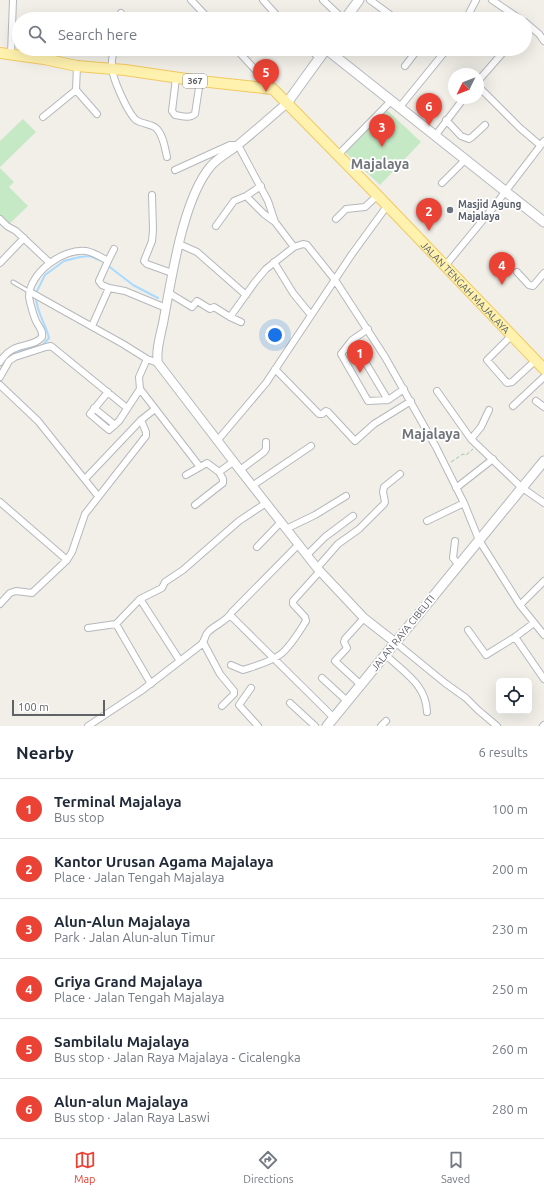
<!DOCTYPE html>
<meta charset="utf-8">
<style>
:root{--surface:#fff;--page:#f2f2f3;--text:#1f2937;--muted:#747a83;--line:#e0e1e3;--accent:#ea4335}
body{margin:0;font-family:Ubuntu,sans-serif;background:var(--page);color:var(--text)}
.controls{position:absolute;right:12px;bottom:12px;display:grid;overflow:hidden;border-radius:6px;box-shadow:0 4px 16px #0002}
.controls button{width:36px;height:36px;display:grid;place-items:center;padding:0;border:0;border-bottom:1px solid var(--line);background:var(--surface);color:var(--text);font:20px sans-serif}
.compass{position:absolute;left:448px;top:68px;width:36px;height:36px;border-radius:50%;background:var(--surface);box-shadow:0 4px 16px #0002;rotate:227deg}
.scale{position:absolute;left:12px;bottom:10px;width:93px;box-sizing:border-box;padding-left:4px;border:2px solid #5f6368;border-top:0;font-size:11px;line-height:14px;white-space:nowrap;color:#5f6368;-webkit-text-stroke:3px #fff;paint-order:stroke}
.you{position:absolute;left:275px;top:335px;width:14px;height:14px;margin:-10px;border:3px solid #fff;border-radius:50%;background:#1a73e8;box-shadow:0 0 0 6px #1a73e833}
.badge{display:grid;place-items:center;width:26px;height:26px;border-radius:50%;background:var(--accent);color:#fff;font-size:13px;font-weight:700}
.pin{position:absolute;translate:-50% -33px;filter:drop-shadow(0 1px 2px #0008)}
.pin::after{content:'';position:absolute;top:21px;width:14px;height:12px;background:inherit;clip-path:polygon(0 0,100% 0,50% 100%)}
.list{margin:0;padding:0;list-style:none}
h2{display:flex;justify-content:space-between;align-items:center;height:52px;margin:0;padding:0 16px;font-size:17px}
h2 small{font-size:13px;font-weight:400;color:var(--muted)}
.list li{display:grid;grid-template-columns:26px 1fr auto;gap:12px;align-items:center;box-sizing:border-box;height:60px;padding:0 16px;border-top:1px solid var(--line)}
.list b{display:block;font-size:15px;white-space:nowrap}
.list p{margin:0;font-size:13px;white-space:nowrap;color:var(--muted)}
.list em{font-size:13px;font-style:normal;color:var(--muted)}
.icon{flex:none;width:22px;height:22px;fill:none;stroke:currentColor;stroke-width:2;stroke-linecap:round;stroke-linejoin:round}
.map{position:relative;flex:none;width:544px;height:726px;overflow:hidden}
.search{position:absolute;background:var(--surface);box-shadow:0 4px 16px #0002;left:12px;right:12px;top:12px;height:44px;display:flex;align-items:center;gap:10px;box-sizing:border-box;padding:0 14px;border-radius:22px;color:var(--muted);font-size:15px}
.sheet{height:412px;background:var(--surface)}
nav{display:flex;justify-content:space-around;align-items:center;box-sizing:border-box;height:56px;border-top:1px solid var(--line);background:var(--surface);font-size:11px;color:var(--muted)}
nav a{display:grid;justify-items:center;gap:2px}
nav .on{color:var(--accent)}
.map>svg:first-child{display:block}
.green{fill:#c5e8c5}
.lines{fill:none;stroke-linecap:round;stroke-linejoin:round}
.stream{stroke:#aadaff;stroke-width:2}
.service-casing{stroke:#b5b8bc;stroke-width:5}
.minor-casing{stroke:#b5b8bc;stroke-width:8}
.tertiary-casing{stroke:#b5b8bc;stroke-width:10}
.secondary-casing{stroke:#b6babf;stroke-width:11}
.primary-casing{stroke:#f2c960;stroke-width:12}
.path{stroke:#9cc7a9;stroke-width:1;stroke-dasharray:4 2;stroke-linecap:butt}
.service{stroke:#fff;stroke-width:3}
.minor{stroke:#fff;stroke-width:6}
.tertiary{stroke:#fff;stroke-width:8}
.secondary{stroke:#fff;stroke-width:9}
.primary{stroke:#fff2af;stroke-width:10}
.worship-dot{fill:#6b7280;stroke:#fff;stroke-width:1.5}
.labels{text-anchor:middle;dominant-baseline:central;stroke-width:3.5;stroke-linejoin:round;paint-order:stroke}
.shield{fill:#fff;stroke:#8f9295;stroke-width:1}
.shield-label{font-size:9px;font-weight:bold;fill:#5f6368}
.worship-label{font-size:10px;font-weight:bold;fill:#5b616d;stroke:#fff;text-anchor:start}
.street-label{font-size:10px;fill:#5f6368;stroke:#fff}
.district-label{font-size:14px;font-weight:bold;fill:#70757a;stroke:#fff}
</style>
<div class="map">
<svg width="544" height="726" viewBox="0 0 544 726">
<rect width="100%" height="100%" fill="#f1efe8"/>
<path class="green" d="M385,108l36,34 -41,43 -36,-34z
M23,119l13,13 -36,35v-26z
M0,168l14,14 -5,5 19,19 -21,20 -7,-7z"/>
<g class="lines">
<path class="stream" d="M36,293l9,-18 19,-14 16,-4 10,-1 12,5 31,24 25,13
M36,297c0,15 10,27 13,41l-6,7 -3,1
M14,355l6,-4 6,-1
M0,371l6,-9"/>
<g class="service-casing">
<path id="service" d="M13,282l17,10"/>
</g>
<g class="minor-casing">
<path id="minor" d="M191,0l18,19
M263,0l17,19
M323,0l20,19
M370,0l26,19
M492,0l28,19
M118,19l3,-6
M466,19l10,-19
M525,22l14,12 5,7
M114,49c-1,6 -3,12 -2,18 0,11 16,46 24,53 6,4 15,4 20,8 7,6 9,20 11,29
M236,49l36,39
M310,49l9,9
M11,54l2,-54
M405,66l13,-17
M176,78l-4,33 3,4c7,1 14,4 20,-1l5,-33
M478,81l28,-32
M478,86l42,42 20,17
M76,90l21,24
M399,108l48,-59
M43,117l33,-27 1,-24
M446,120l15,16 8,3 3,-2 13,-12
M435,136l29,-38
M338,155l53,-54
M175,170l55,-25h8l30,56 7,21 19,25
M442,183l23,-23
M152,195l1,35 -1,11 -8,20 3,3 25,9
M246,196l15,-10
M0,219l7,7 9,5 34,32
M336,219l10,-10 19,-2 13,-12
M216,226l18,-25 12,-5 18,18 11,8
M179,244l18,8 49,43
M108,261l6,-12
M274,262l19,31 18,22
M0,263l24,-25
M445,266l47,-57 52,-68
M517,272l12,13 4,1 11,-13
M30,292l93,52 24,15 11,4
M169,293l23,14 5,-6 13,8 4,-2 16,10 11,5
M230,317l25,-35 11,-13 28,-22 9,-3 4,1 28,35 50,77 51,90 28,56 15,37 41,65 24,30
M92,326l17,-38 16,3 41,17
M368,329l-16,11 -11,14 27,47 20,-1 16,-11
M512,335l-25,25 20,23 5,-1 24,-22
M352,340l36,60
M147,359l-8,18 1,12 60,78
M0,362c13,-22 33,-13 42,-25 1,-6 -2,-9 -5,-14 -3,-5 -7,-20 -8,-26 0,-24 34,-49 57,-46 7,1 15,6 22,10l-9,20 3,4 7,3
M275,369l44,45h3l4,-3 2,1 27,29 19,-17 37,-23
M0,377l9,-16 6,-4 31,-10 5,-1 76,62
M0,385l38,36 60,75
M437,391l34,48 50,48 23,16
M108,392l-18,22 19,16 10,-9 21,-32
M536,401l8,6
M513,406l31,-29
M94,408l21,17
M471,439l10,-12 8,-17
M217,441l49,-58 86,-129 35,-48
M240,470l24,-18 2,-3v-7
M186,475l21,-12 12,9 14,-10
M85,479l56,-59 14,-11
M252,486l59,-40
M456,488l37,-29
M0,502l67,58
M195,505l28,-22v-4l-4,-7
M427,521l37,-18
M286,529l29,-14 31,-19
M455,541l-2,17 6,7
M257,547l24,-25
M307,555l18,-18 28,-21
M317,568l21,-24 21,-15 25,-25 1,-2 -2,-10 1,-5 16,-13
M140,599l40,62
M0,604l10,-11 6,-2 16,2 35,-33 5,-8 13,-38 61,-78v-4l-5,-12
M520,605l24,-24
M230,615l104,103
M116,624l24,-25 22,-11 3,-6 18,-12 56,-49 27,-18
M88,628l28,-4 35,60
M468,630l18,25 29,-18 19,-14
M515,637l29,42
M203,642l17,32 14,17v3l-12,12
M396,643l49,40 21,15 12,12 19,16
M386,655c18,18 40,29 41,57
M231,665l12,5c12,-4 28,-8 38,-16 10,-8 18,-22 25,-33l-1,-4 -12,-13v-3l27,-30
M322,678l25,23
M361,685l-26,-24 12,-13 -3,-6 1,-3 19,-21
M251,688l-12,17 19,21
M290,703l25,23
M88,726l53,-35 61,-47c3,-4 3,-9 6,-12 8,-8 18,-10 24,-20l66,-67
M381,726l5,-5
M543,726l1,-1"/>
</g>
<g class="tertiary-casing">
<path id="tertiary" d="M287,103c-16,14 -32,28 -49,42 -9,7 -21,13 -28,22 -27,33 -38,109 -46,151 -2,13 -9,32 -6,45l82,107 77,98 47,50 32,25"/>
</g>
<g class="secondary-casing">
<path id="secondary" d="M345,19l14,-19
M326,49l218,173
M287,103l39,-54
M327,726l217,-265"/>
</g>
<g class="primary-casing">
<g id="primary">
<path id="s1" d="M0,53l44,6 33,7 48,4 75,11 73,8 108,110 163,170"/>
</g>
</g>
<path class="path" d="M451,462l12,-8 3,1 7,-6"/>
<use href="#service" class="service"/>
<use href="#minor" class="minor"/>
<use href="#tertiary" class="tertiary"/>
<use href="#secondary" class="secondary"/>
<use href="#primary" class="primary"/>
</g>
<circle class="worship-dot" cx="450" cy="210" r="4"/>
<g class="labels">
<rect class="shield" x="183" y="74" width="24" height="14" rx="3"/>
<g class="shield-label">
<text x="195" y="81">367</text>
</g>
<g class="worship-label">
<text x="458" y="204">Masjid Agung<tspan x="458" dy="12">Majalaya</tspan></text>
</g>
<g class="street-label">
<text stroke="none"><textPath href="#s1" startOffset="552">JALAN TENGAH MAJALAYA</textPath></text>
<text transform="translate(403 633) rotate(-51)">JALAN RAYA CIBEUTI</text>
</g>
<g class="district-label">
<text x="380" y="164">Majalaya</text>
<text x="431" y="434">Majalaya</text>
</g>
</g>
</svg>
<div class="controls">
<button><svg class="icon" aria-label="locate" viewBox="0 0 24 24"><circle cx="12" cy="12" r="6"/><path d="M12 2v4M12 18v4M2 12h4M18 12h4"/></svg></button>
</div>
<svg class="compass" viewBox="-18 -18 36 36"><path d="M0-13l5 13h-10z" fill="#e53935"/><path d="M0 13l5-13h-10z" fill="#747a83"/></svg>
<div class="scale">100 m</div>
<div class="you"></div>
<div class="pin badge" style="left:360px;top:373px">1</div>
<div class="pin badge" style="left:429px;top:231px">2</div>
<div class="pin badge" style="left:382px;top:147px">3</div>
<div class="pin badge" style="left:502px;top:285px">4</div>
<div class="pin badge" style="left:266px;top:92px">5</div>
<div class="pin badge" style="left:429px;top:126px">6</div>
<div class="search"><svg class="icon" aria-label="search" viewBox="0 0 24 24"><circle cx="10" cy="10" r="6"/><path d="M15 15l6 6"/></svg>Search here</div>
</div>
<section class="sheet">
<h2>Nearby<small>6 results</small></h2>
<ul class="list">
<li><span class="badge">1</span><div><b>Terminal Majalaya</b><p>Bus stop</p></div><em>100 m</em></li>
<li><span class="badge">2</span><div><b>Kantor Urusan Agama Majalaya</b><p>Place · Jalan Tengah Majalaya</p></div><em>200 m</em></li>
<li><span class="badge">3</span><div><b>Alun-Alun Majalaya</b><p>Park · Jalan Alun-alun Timur</p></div><em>230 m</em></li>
<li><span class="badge">4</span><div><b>Griya Grand Majalaya</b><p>Place · Jalan Tengah Majalaya</p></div><em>250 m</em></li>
<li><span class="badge">5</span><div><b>Sambilalu Majalaya</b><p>Bus stop · Jalan Raya Majalaya - Cicalengka</p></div><em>260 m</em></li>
<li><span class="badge">6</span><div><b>Alun-alun Majalaya</b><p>Bus stop · Jalan Raya Laswi</p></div><em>280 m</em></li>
</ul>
</section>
<nav>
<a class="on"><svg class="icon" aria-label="map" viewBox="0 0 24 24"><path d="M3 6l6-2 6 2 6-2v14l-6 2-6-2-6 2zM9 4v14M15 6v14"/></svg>Map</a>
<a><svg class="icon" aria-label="directions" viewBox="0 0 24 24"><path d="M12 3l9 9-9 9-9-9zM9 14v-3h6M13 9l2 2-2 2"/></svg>Directions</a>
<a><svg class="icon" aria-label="saved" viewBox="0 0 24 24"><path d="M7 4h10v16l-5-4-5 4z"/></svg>Saved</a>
</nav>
